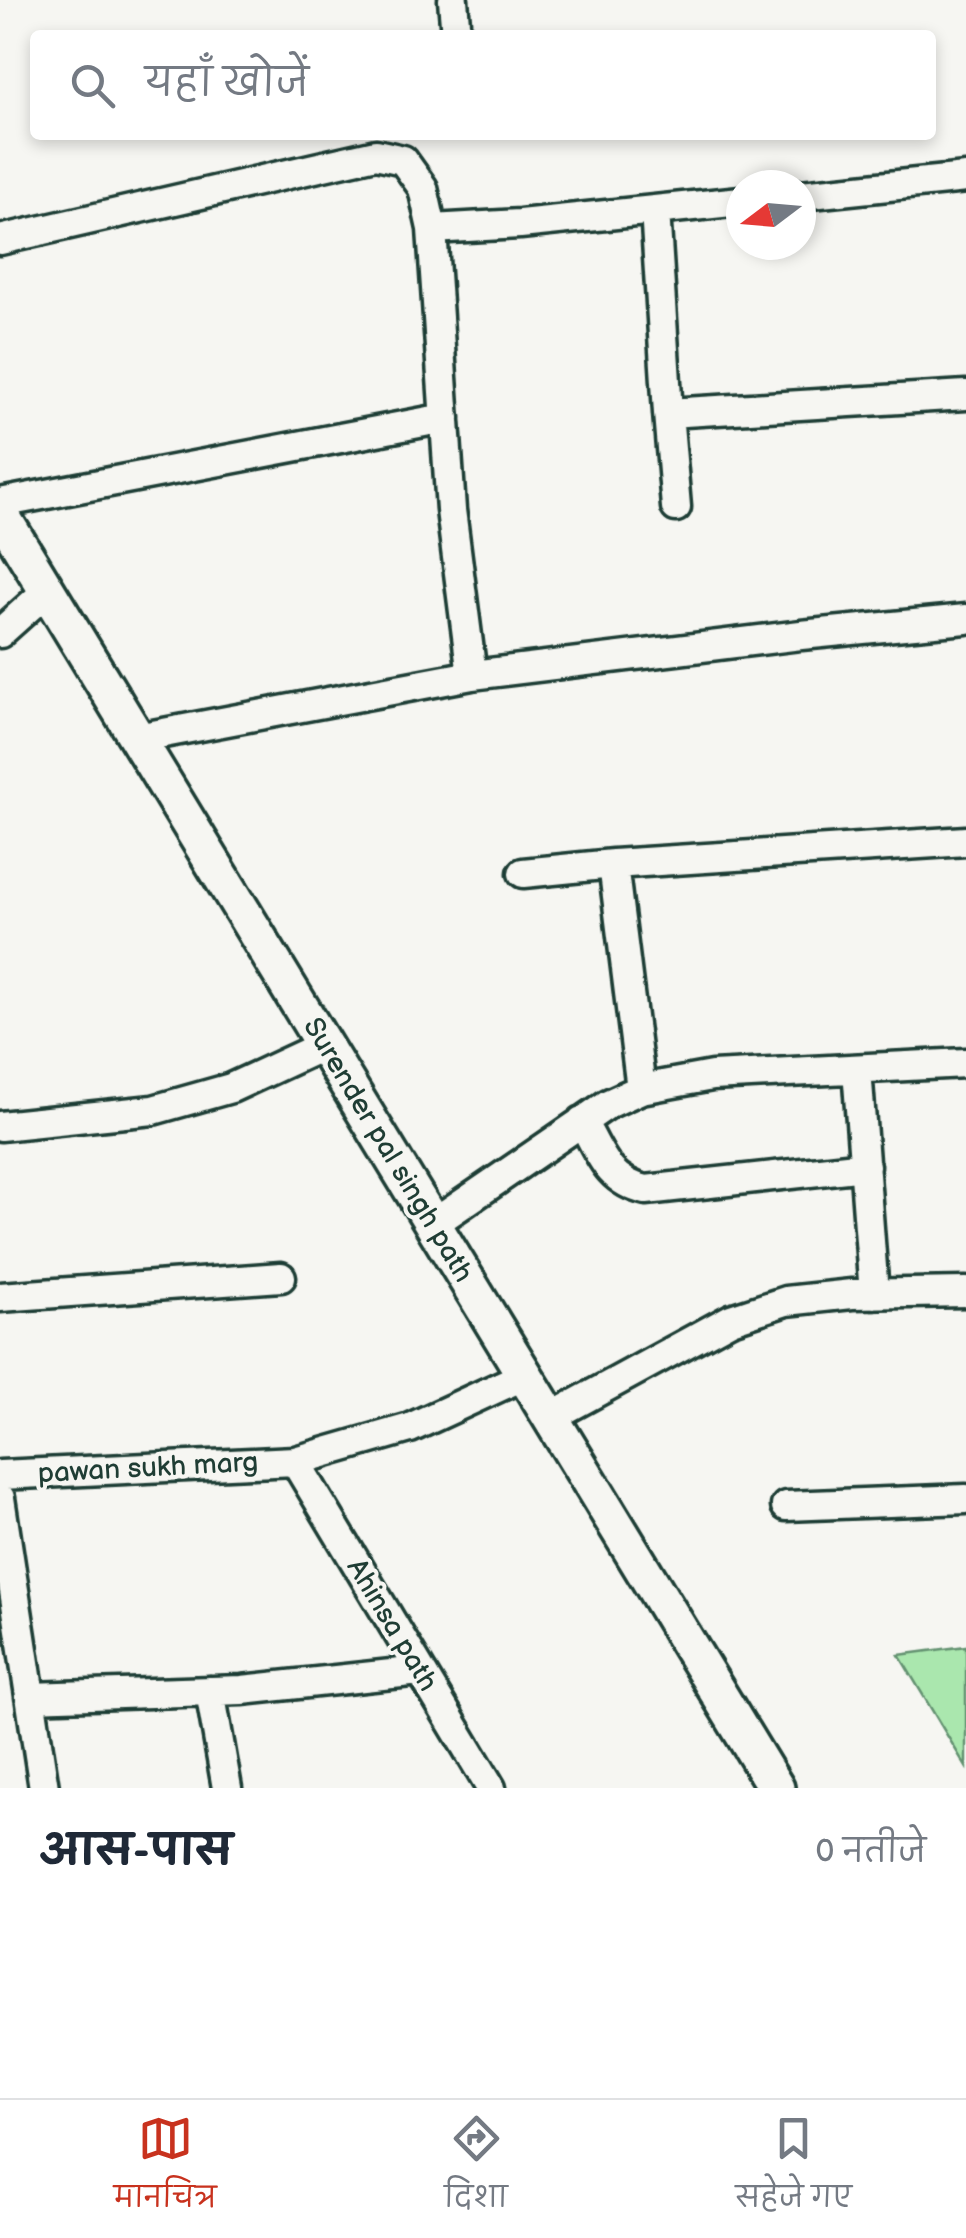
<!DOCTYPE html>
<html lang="hi">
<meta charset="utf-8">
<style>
:root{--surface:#fff;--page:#f6f6f7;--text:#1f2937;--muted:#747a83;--line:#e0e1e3;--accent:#c8321e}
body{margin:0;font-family:"Balsamiq Sans","Playpen Sans Deva",sans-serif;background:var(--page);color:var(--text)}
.compass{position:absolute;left:726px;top:170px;width:90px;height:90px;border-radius:50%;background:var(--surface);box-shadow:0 5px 15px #0003;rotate:254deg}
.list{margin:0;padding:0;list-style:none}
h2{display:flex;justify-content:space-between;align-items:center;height:130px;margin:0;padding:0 40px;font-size:42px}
h2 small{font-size:32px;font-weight:400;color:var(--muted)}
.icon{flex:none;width:55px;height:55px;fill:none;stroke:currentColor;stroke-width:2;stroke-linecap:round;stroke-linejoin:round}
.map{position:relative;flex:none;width:966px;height:1788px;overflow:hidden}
.search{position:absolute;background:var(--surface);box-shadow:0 5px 15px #0003;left:30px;right:30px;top:30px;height:110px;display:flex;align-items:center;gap:25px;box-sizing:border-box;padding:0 35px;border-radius:10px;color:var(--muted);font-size:38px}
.sheet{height:310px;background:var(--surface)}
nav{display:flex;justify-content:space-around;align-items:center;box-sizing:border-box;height:140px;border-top:2px solid var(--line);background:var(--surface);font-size:28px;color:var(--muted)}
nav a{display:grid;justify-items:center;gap:5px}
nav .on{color:var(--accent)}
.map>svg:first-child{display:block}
.green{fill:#aae7ae;stroke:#649271;stroke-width:2.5}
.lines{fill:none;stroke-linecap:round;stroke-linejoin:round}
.minor-casing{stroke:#1f3d34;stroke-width:35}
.tertiary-casing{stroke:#1f3d34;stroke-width:42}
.minor{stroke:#f6f6f2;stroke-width:28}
.tertiary{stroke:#f6f6f2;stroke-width:35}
.labels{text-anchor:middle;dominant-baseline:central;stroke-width:8;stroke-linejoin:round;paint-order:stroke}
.street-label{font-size:28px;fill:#1f3d34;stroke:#f6f6f2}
</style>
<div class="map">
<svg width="966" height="1788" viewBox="0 0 966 1788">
<rect width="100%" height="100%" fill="#f6f6f2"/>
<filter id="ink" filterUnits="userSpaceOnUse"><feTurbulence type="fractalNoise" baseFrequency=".01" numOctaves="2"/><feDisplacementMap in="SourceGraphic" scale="20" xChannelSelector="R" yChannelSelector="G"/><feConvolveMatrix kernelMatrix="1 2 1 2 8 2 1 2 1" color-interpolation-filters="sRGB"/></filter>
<g filter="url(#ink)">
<path class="green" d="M966,1646v121l-67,-112z"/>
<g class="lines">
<g class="minor-casing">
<path id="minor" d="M453,0l3,35
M801,195l165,-17
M655,210l13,203 298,-18
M0,240l376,-86 27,6 20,28 9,41 88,-5 221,-23
M668,413l8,94
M0,503l445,-85
M0,633l48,-43
M472,675l329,-40 165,-16
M137,738l335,-63 -21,-165 -19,-281
M523,873l90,-9
M857,1069l17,225
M641,1089l-28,-225 353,-23
M582,1121c18,32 25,60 64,69l219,-24
M0,1126l153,-16 78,-22 93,-43
M433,1224l175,-120 33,-15 71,-13 254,-13
M0,1297l281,-20
M551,1417l180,-98 55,-18 66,-7 114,-2
M295,1461l196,327
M0,1475l295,-14 115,-33 115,-53
M0,1498l44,290
M786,1506l180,-7
M210,1691l17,97
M30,1697l212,-7 178,-19"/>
</g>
<g class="tertiary-casing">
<path id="tertiary" d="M0,513l776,1275"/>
</g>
<use href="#minor" class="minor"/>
<use href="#tertiary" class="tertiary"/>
</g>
</g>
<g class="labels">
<g class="street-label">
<text transform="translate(388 1150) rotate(59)">Surender pal singh path</text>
<text transform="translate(148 1468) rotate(-3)">pawan sukh marg</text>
<text transform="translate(392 1625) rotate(59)">Ahinsa path</text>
</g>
</g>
</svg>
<svg class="compass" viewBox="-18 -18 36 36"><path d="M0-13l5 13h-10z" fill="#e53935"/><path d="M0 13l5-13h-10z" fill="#747a83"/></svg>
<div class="search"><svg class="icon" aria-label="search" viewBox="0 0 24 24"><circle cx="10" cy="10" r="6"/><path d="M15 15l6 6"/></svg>यहाँ खोजें</div>
</div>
<section class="sheet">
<h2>आस-पास<small>0 नतीजे</small></h2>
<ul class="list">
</ul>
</section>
<nav>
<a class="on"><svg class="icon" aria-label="map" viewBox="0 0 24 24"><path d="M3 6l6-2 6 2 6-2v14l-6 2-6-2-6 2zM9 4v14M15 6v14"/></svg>मानचित्र</a>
<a><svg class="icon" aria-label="directions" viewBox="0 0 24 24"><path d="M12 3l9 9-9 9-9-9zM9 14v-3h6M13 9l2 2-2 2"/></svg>दिशा</a>
<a><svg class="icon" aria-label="saved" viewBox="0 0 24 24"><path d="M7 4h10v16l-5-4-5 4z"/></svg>सहेजे गए</a>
</nav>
